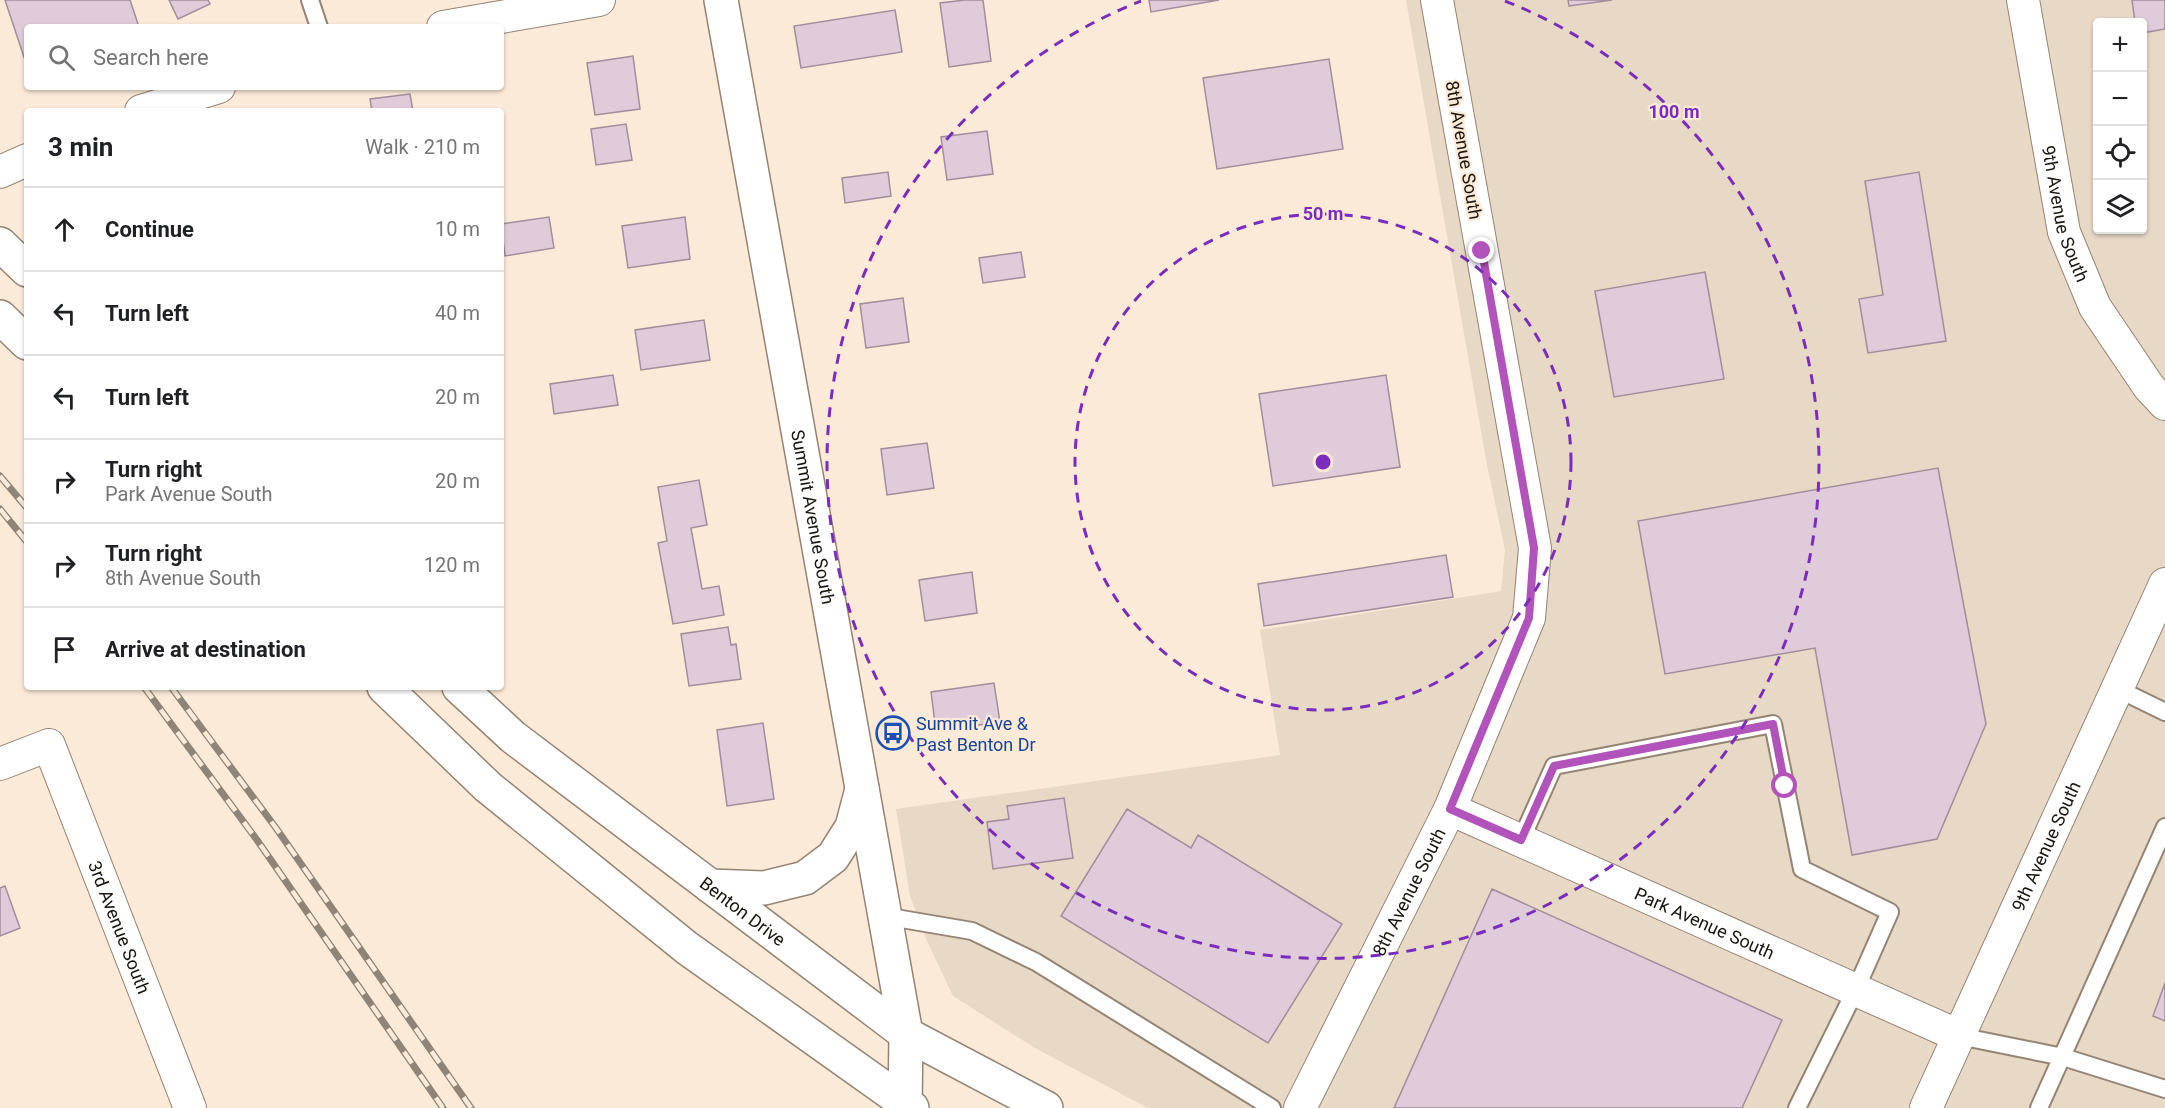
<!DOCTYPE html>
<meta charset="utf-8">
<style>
:root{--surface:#fff;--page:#f6f6f6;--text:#202124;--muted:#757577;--line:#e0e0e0}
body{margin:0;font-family:Roboto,sans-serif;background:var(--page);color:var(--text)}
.controls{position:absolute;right:18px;top:18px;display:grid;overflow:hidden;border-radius:6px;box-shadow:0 2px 4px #0004}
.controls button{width:54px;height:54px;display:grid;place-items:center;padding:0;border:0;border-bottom:2px solid var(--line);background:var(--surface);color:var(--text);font:30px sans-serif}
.stop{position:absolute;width:18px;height:18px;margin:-14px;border:4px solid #b252bb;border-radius:50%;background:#fff}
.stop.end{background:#b252bb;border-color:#fff;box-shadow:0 2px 6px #0008}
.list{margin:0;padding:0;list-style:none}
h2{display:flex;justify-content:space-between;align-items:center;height:78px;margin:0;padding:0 24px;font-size:26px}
h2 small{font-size:20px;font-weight:400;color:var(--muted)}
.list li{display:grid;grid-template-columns:39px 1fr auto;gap:18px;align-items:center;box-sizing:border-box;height:84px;padding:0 24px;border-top:2px solid var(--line)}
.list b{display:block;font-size:22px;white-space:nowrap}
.list p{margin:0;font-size:20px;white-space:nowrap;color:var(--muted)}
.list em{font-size:20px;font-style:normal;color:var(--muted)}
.icon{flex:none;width:33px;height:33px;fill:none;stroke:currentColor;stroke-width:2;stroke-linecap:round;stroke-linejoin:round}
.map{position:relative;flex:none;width:2165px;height:1108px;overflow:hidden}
.search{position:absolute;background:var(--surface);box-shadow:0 2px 4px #0004;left:24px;top:24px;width:480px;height:66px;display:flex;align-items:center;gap:15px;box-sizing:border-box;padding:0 21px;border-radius:6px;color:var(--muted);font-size:22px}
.panel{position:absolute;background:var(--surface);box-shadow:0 2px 4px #0004;left:24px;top:108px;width:480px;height:582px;border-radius:6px}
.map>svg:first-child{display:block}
.industrial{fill:#e8d8c6;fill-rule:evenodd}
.building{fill:#dfcbd9;stroke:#a18d9b;stroke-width:1.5}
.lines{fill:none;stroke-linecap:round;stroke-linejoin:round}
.service-casing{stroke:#948474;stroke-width:20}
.minor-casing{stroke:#948474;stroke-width:34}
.tertiary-casing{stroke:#948474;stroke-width:36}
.secondary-casing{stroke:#948474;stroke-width:36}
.service{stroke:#fff;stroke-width:16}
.minor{stroke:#fff;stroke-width:32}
.tertiary{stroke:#fff;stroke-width:33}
.secondary{stroke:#fff;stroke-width:33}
.rail-casing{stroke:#8f8478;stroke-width:7}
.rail{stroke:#fbead8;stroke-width:4.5;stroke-dasharray:14;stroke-linecap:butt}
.route{stroke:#b252bb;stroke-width:8}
.ring{fill:none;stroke:#7b2cbf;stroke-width:3;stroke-dasharray:10 8}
.labels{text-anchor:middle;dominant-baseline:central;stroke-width:4.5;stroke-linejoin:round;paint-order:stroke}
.street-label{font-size:18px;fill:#19140e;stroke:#fbead8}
.transit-label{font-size:18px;fill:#164399;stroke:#fbead8;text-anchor:start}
.centre{fill:#7b2cbf;stroke:#fbead8;stroke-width:3}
.ring-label{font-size:18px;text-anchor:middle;font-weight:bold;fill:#7b2cbf;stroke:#fbead8;stroke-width:4.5;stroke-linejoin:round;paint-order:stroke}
</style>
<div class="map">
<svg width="2165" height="1108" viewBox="0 0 2165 1108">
<rect width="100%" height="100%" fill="#fbead8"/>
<path class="industrial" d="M1406,0h759v1108h-1017l-113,-60 -82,-52 -26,-55 -17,-45 -14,-87 384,-54 -20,-125 241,-39 4,-41 -19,-90zM2098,22h44v208h-44z"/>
<path class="building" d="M5,0h125l9,27h-112v39z
M169,0h39l2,4 -32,15z
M965,0h18l8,61 -42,6 -9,-64z
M1149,0h70l-68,12z
M1568,0h44l-43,6z
M2132,0h33v29l-23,4v-11h-7z
M895,10l7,42 -101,16 -7,-42z
M633,56l7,53 -45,6 -8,-52z
M1329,59l14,90 -126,20 -14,-91z
M410,94l3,17h-41l-2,-12z
M626,124l6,36 -36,5 -5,-36z
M987,131l6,43 -46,6 -6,-43z
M888,172l3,24 -46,7 -3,-25z
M1919,172l27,169 -78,12 -9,-54 24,-4 -18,-114z
M549,217l5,31 -49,8 -4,-32z
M685,217l5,42 -62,9 -6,-42z
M1021,252l4,25 -42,6 -4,-25z
M1705,272l19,107 -110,18 -19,-106z
M903,298l6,44 -43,6 -6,-44z
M704,320l6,40 -69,10 -6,-40z
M613,375l5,30 -64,9 -4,-30z
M1386,375l14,92 -127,19 -14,-92z
M927,443l7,45 -47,7 -6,-46z
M1938,468l48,256 -49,115 -85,16 -37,-207 -150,26 -27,-153z
M699,480l8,45 -16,3 11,61 17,-3 5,29 -51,9 -15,-81 9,-2 -9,-54z
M1446,555l7,42 -189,29 -6,-42z
M972,572l5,41 -52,8 -6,-41z
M728,627l3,18 5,-1 5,35 -52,7 -8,-52z
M994,683l6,39 -64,9 -5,-39z
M763,723l11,76 -47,7 -10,-76z
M1064,798l9,60 -80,11 -6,-47 22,-3 -2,-13z
M1127,809l64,39 7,-13 144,89 -74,119 -207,-127z
M5,886l15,42 -20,8v-48z
M1492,889l290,131 -40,88h-348z
M2165,983v38l-12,-5z"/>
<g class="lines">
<g class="service-casing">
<path id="service" d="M310,0l9,27
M2118,689l47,23
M1521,840l33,-74 219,-42 29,145 88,43 -34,77 -59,119
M884,916l88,15 64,31 236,146
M1959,1036l104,21 102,32
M2039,1108l126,-281"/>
</g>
<g class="minor-casing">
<g id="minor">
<path id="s1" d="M2023,0l41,232 31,75 54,80 16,17"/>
<path d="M443,27l156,-27"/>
<path d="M141,111l78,-24"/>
<path d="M0,172l27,-12"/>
<path id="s2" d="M0,764l49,-19 141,363"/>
<path id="s3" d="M1450,809l509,227"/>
<path id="s4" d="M1300,1108l150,-299 79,-191 6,-70 -98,-548"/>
<path id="s5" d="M1926,1108l239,-524"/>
</g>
</g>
<g class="tertiary-casing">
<g id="tertiary">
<path id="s6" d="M721,0l185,1034 -1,74"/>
</g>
</g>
<g class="secondary-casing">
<g id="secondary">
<path d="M0,244l27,26"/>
<path d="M0,317l27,26"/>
<path d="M384,687l104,100 199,161 225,160"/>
<path id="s7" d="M459,687l54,50 393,297 140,74"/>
<path d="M710,886l54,2 41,-10 28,-21 19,-30 10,-38"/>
</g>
</g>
<use href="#service" class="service"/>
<use href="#minor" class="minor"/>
<use href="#tertiary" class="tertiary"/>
<use href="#secondary" class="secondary"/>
<g class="rail-casing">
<path id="rail" d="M0,476l27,32
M0,509l27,33
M144,687l113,153 186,268
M171,687l105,141 195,280"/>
</g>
<use href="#rail" class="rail"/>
</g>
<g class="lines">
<path class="route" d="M1482,251l52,297 -5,70 -79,191 71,31 33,-74 219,-42 12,62"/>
</g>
<g class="ring">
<circle cx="1323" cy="462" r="248"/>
<path d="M1505 1A496 496 0 1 1 1141 1"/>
</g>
<defs>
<g id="bus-ring" transform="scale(1.725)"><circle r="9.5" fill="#fbead8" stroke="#1a4fb4" stroke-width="1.5"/><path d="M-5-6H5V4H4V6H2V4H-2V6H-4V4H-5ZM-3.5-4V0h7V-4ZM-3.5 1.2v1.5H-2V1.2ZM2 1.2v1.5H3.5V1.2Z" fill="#1a4fb4"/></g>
</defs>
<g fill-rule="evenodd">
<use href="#bus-ring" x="893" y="733"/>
</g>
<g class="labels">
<g class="street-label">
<text transform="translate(1464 150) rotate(80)">8th Avenue South</text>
<text stroke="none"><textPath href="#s1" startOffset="218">9th Avenue South</textPath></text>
<text stroke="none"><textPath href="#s6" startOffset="525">Summit Avenue South</textPath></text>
<text stroke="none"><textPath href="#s5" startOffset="288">9th Avenue South</textPath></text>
<text stroke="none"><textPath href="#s4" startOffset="242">8th Avenue South</textPath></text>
<text stroke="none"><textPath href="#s7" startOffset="362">Benton Drive</textPath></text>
<text stroke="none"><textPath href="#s3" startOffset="279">Park Avenue South</textPath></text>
<text stroke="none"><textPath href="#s2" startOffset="248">3rd Avenue South</textPath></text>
</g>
<g class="transit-label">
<text x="916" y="723">Summit Ave &amp;<tspan x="916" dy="21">Past Benton Dr</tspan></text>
</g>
</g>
<circle cx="1323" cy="462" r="9" class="centre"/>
<g class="ring-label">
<text x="1674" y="118">100 m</text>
<text x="1323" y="220">50 m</text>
</g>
</svg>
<div class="controls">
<button>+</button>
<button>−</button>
<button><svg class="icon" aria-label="locate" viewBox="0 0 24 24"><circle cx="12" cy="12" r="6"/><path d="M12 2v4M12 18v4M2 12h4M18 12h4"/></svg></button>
<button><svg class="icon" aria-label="layers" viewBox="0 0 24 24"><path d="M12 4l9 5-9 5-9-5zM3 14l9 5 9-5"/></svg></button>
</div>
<div class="stop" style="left:1785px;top:786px"></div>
<div class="stop end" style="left:1482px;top:251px"></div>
<div class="search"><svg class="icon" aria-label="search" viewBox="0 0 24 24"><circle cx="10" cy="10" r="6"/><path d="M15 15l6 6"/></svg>Search here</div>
<section class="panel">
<h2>3 min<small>Walk · 210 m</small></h2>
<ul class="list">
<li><svg class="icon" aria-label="ahead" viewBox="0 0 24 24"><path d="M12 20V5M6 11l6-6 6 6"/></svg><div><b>Continue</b></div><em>10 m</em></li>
<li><svg class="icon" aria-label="left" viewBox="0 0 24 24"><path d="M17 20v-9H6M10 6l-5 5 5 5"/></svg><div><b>Turn left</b></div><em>40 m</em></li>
<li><svg class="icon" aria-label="left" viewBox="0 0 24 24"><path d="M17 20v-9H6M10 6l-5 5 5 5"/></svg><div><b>Turn left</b></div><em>20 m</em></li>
<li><svg class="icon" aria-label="right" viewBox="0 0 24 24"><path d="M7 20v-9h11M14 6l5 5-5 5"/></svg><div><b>Turn right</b><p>Park Avenue South</p></div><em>20 m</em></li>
<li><svg class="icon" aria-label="right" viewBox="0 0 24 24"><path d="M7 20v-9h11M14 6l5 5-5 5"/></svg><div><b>Turn right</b><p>8th Avenue South</p></div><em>120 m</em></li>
<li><svg class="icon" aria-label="arrive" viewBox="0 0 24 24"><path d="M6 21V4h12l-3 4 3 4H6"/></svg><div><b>Arrive at destination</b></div></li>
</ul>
</section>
</div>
